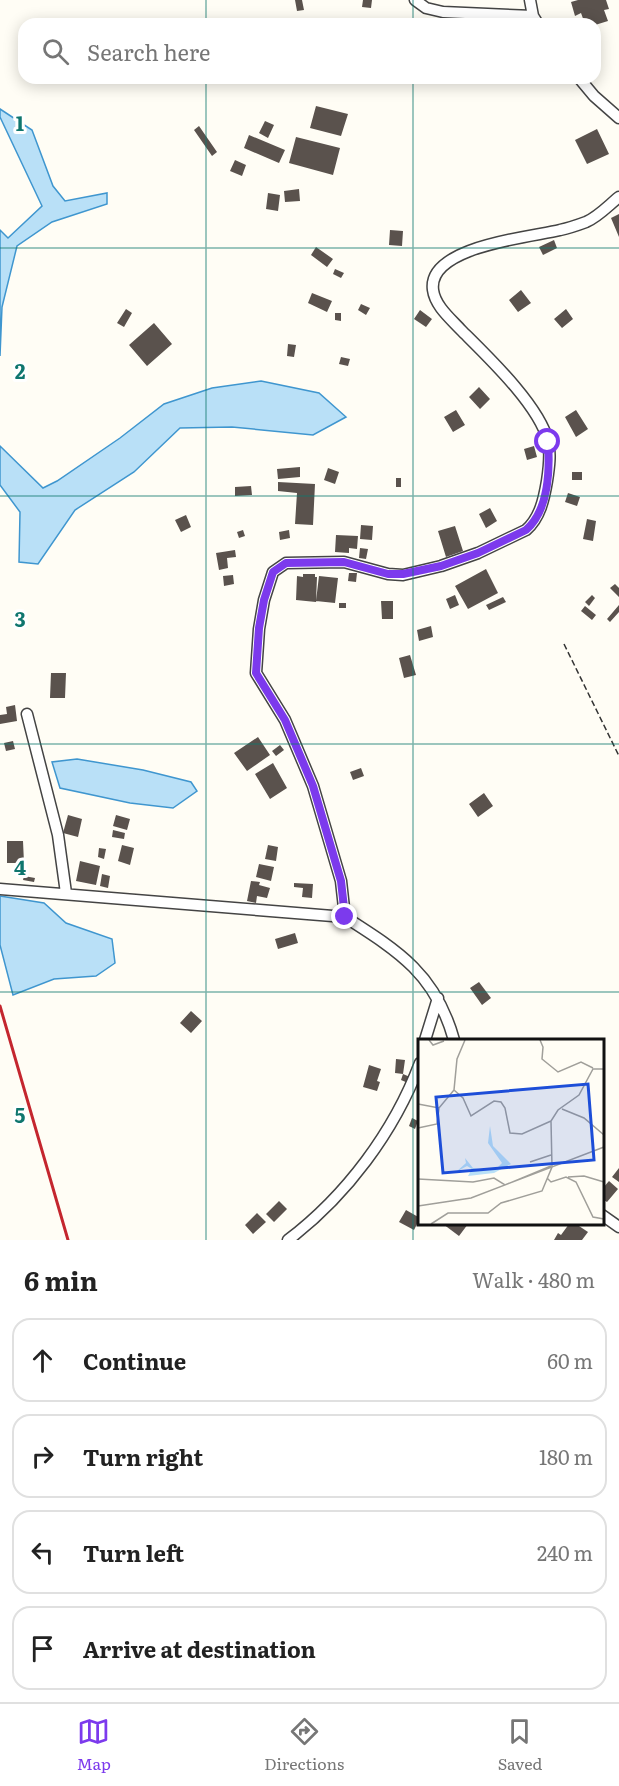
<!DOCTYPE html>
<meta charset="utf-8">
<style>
:root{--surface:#fff;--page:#f2f2f2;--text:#222;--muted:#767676;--line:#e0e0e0;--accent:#7c3aed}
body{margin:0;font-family:Literata,serif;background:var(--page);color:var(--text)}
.stop{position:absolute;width:18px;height:18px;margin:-14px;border:4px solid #7c3aed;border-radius:50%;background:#fff}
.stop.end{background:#7c3aed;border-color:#fff;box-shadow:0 2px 6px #0008}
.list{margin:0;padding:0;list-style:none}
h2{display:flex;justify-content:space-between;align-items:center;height:78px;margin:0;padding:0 24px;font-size:26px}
h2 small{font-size:20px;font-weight:400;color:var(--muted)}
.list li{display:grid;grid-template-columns:39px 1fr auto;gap:18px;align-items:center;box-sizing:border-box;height:84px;margin:0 12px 12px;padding:0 12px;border:2px solid var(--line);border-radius:18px}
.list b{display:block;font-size:22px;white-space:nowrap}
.list em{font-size:20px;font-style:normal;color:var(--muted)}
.icon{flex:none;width:33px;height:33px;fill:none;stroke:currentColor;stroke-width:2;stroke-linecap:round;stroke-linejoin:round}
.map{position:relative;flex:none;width:619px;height:1240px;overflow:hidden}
.search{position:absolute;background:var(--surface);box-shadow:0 3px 15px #0003;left:18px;right:18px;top:18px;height:66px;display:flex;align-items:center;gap:15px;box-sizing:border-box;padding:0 21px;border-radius:18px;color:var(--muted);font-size:22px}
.sheet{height:462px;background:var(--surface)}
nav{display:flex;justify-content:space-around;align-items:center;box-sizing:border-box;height:84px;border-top:2px solid var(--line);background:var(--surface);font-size:16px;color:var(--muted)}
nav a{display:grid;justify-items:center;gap:3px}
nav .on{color:var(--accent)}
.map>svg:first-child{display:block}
.water{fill:#b9e0f7;stroke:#3f96cf;stroke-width:1.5}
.building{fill:#5a524d}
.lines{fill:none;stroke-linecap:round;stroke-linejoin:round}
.minor-casing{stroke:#444;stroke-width:13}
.path{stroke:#333;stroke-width:1.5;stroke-dasharray:6 3;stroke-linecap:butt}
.minor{stroke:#fff;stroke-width:10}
.rail{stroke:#c4262e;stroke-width:3}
.route{stroke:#7c3aed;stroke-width:8}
.grid{fill:none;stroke:#0f766e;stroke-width:1.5;stroke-opacity:0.55}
.inset-road{fill:none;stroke:#a09f9a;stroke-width:1.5}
.view{fill:#1d4ed8;fill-opacity:0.15;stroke:#1d4ed8;stroke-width:3}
.inset-edge{fill:none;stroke:#111;stroke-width:3}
.grid-label{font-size:20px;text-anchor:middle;font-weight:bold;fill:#0f766e;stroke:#fff;stroke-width:6;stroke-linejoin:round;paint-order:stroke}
</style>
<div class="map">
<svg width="619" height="1240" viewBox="0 0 619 1240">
<rect width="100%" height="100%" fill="#fffdf5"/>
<path class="water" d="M0,109l32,21 21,56 12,15 42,-8v11l-55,18 -35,24 -15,61 -2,49v-126l8,8 34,-32 -42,-89z
M261,381l58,12 27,24 -33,18 -81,-8 -52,1 -46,44 -59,38 -37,54 -19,-2 1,-50 -20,-27v-39l43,42 14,-7 63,-43 44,-34 48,-16z
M77,759l66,11 48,12 6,9 -24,17 -43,-5 -70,-15 -8,-26z
M0,896l44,7 22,20 46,16 3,24 -19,13 -42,3 -41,16 -13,-50z"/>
<path class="building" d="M295,0h7l2,10 -7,1z
M363,0h9l-1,8 -9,-1z
M578,0h28l3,9 -5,1 4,11 -13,4 -10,-1 -4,-11 -6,3 -4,-14z
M316,106l32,8 -7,22 -31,-8z
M265,121l9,4 -6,13 -9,-5z
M199,126l18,26 -5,4 -18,-26z
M597,129l12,25 -22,10 -12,-24z
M249,135l36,15 -6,13 -35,-15z
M296,137l44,11 -7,27 -44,-12z
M235,160l11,5 -4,11 -12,-5z
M299,189l1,12 -15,1 -1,-11z
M268,193l12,2 -2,16 -12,-2z
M619,214v23l-8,-19z
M390,230l13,1 -1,15 -13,-1z
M554,240l3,8 -14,7 -4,-8z
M316,247l17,12 -6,8 -16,-12z
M335,269l9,4 -3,5 -8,-4z
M521,290l10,13 -13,9 -9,-12z
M312,293l20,8 -5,11 -19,-9z
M361,304l9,4 -4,7 -8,-5z
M126,309l6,4 -8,14 -7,-4z
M566,309l7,10 -11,9 -8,-9z
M420,310l12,9 -6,8 -12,-8z
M335,313h6v8l-6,-1z
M154,323l18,21 -25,22 -18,-21z
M288,344l8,1 -2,12 -7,-1z
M341,357l9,2 -2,7 -9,-2z
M479,387l11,12 -10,10 -11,-12z
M456,410l9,15 -12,7 -9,-15z
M576,410l12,19 -12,8 -11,-20z
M534,446l3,11 -10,3 -3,-11z
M300,467v10l-22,2 -1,-10z
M328,468l11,4 -4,12 -11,-4z
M572,472h10v8h-10z
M396,478h5v9h-5z
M278,482l37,2 -2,41 -18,-1 2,-31 -19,-2z
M251,486l1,9 -17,1v-9z
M568,493l12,4 -3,9 -12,-4z
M490,508l7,13 -11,7 -7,-14z
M186,515l5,12 -10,5 -6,-12z
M587,519l9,2 -3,20 -10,-2z
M361,525l12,1 -1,14 -12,-1z
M455,526l8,25 -17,6 -8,-26z
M243,530l2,6 -6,2 -2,-6z
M289,530l1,8 -10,2 -1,-8z
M336,535l22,1 -1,13 -8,-1v5l-14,-1z
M360,548l8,1 -2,10 -7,-1z
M235,550l1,7 -9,1 1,10 -9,2 -3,-17z
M486,569l12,24 -30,16 -13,-23z
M349,573h8l-1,9 -8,-1z
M303,574h12v3h2l-1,25 -20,-2 1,-24 6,1z
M233,575l1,9 -10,2 -1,-10z
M319,576l19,2 -3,25 -19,-2z
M615,584l4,4v9l-9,-9z
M455,595l4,10 -9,4 -4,-10z
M592,595l3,3 -6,8 -4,-4z
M503,597l3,5 -17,8 -3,-5z
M381,601h12v18h-11z
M339,603h7v5h-7z
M619,605v7l-9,10 -3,-3z
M585,606l11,9 -4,5 -11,-9z
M431,626l2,11 -14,4 -2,-11z
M410,655l6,20 -12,3 -5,-20z
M51,673h15l-1,25h-15z
M15,705l2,16 -17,3v-9l7,-1 -1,-7z
M258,737l12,18 -23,16 -13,-18z
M13,741l2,8 -9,2 -2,-8z
M280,745l4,5 -8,6 -4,-5z
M273,763l14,25 -17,11 -15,-25z
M361,768l3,8 -11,4 -3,-8z
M484,793l9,13 -15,11 -9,-13z
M68,815l14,4 -4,18 -15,-4z
M116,815l14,4 -3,11 -14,-4z
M113,830l12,3 -1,6 -12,-2z
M7,841h16l1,22h-17z
M122,845l12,3 -4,17 -12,-4z
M268,845l10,2 -2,14 -11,-2z
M99,848l7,1 -2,10 -6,-2z
M80,861l20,5 -4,19 -20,-4z
M259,864l15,3 -3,14 -15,-4z
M102,874l8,2 -2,12 -8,-2z
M24,876l11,2 -1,4 -11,-2z
M251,881l9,1 -1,3 11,3 -3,10 -10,-2 -1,7 -9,-2z
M294,883l19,1 -1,14 -10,-1 1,-9 -9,-1z
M295,933l3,10 -20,6 -3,-10z
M479,982l12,16 -9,7 -12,-17z
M191,1011l11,10 -11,12 -11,-10z
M396,1059l9,1 -2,14 7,3 -2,6 -7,-3 2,-6 -8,-1z
M369,1065l12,4 -4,12 3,1 -3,9 -14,-4z
M412,1118l6,3 -3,8 -6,-3z
M619,1168v14l-7,-5z
M609,1181l9,8 -11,13 -5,-3v-10z
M279,1201l8,8 -13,13 -8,-8z
M406,1210l14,8 -6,12 -15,-8z
M257,1213l9,9 -13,12 -8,-9z
M443,1224h25l-9,12z
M569,1224h7l12,8 -6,8h-28l4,-7 3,2z"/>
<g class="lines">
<g class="minor-casing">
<path id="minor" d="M415,0l11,8 17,4 90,4
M530,0l3,16 5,8
M579,78l15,18 25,22
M27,714l31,121 8,58
M0,889l345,28c55,35 91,58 109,123
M345,917l-4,-36 -28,-95 -28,-66 -29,-47 3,-44 5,-29 9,-28 13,-9 58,-1 44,12 15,1 38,-9 37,-13 48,-23c14,-12 18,-31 21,-49 2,-13 4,-27 1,-40 -9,-36 -61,-85 -87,-111 -10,-11 -26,-24 -28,-40 -6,-44 99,-53 127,-60 9,-2 18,-5 26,-8 12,-5 23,-17 33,-25
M425,1040l13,-42
M602,1215l17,12
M288,1240c58,-44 106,-108 132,-177"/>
</g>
<path class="path" d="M564,644l55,112"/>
<use href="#minor" class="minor"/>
<path class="rail" d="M0,1006l68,234"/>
</g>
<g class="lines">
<path class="route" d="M345,917l-4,-36 -28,-95 -28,-66 -29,-47 3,-45 5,-28 9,-28 13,-9 58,-1 44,12h15l38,-8 37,-13 48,-23c23,-20 24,-59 22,-88"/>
</g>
<path class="grid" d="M206,0v24M413,0v24M206,78v1162M413,78v1162M0,248h619M0,496h619M0,744h619M0,992h619"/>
<g transform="translate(418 1039)">
<rect width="186" height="186" fill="#fffdf5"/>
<path d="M72,87l3,20 18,18 -17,9 -26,3 4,-7 -5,-3 -11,6 10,-9 -1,-5 8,10 7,1h16l6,-6 -14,-20z" fill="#b9e0f7"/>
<path class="inset-road" d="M11,1l4,5 11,-4M47,1l-8,19 -3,31 9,8 8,18 23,-15 7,1 4,6 5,25 12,1 29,-13M122,1l3,7 -1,12 16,13 23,-10 12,6M0,65l21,4 15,-18M144,70l22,9 20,17M0,89l19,-4 2,-16M112,123l21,-7M150,138l16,-1 20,6M129,139l4,4 15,-5 10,5 17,35 11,2M0,140l55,3 21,-4 11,7 46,-19M0,167l53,-8 133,-51M13,185l17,-11h40l13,-10 41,-12 10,-24 -1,-46 7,-11 21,-15 14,-26h11"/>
<path class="view" d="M170,45l6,76 -151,13 -7,-76z"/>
<rect width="186" height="186" class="inset-edge"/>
</g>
<g class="grid-label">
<text x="20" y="131">1</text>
<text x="20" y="379">2</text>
<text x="20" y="627">3</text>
<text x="20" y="875">4</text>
<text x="20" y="1123">5</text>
</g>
</svg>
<div class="stop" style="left:548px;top:442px"></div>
<div class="stop end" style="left:345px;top:917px"></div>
<div class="search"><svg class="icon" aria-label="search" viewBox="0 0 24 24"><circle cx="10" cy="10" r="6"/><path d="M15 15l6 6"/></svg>Search here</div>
</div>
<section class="sheet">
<h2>6 min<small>Walk · 480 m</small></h2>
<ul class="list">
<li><svg class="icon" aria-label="ahead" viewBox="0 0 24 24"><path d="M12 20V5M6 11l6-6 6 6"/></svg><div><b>Continue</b></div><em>60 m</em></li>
<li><svg class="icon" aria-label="right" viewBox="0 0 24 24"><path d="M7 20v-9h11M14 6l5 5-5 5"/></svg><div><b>Turn right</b></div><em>180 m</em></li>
<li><svg class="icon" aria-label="left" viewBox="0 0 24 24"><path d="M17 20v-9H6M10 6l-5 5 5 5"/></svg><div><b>Turn left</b></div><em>240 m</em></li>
<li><svg class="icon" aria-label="arrive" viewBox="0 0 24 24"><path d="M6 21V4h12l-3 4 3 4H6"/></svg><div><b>Arrive at destination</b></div></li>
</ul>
</section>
<nav>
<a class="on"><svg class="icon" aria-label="map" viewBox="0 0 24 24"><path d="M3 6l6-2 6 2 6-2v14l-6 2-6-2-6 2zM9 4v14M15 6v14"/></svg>Map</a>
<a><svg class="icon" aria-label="directions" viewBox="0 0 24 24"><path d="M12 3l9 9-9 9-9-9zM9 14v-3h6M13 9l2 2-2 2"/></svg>Directions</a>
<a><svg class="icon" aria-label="saved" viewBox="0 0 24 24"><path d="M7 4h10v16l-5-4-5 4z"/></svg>Saved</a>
</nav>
